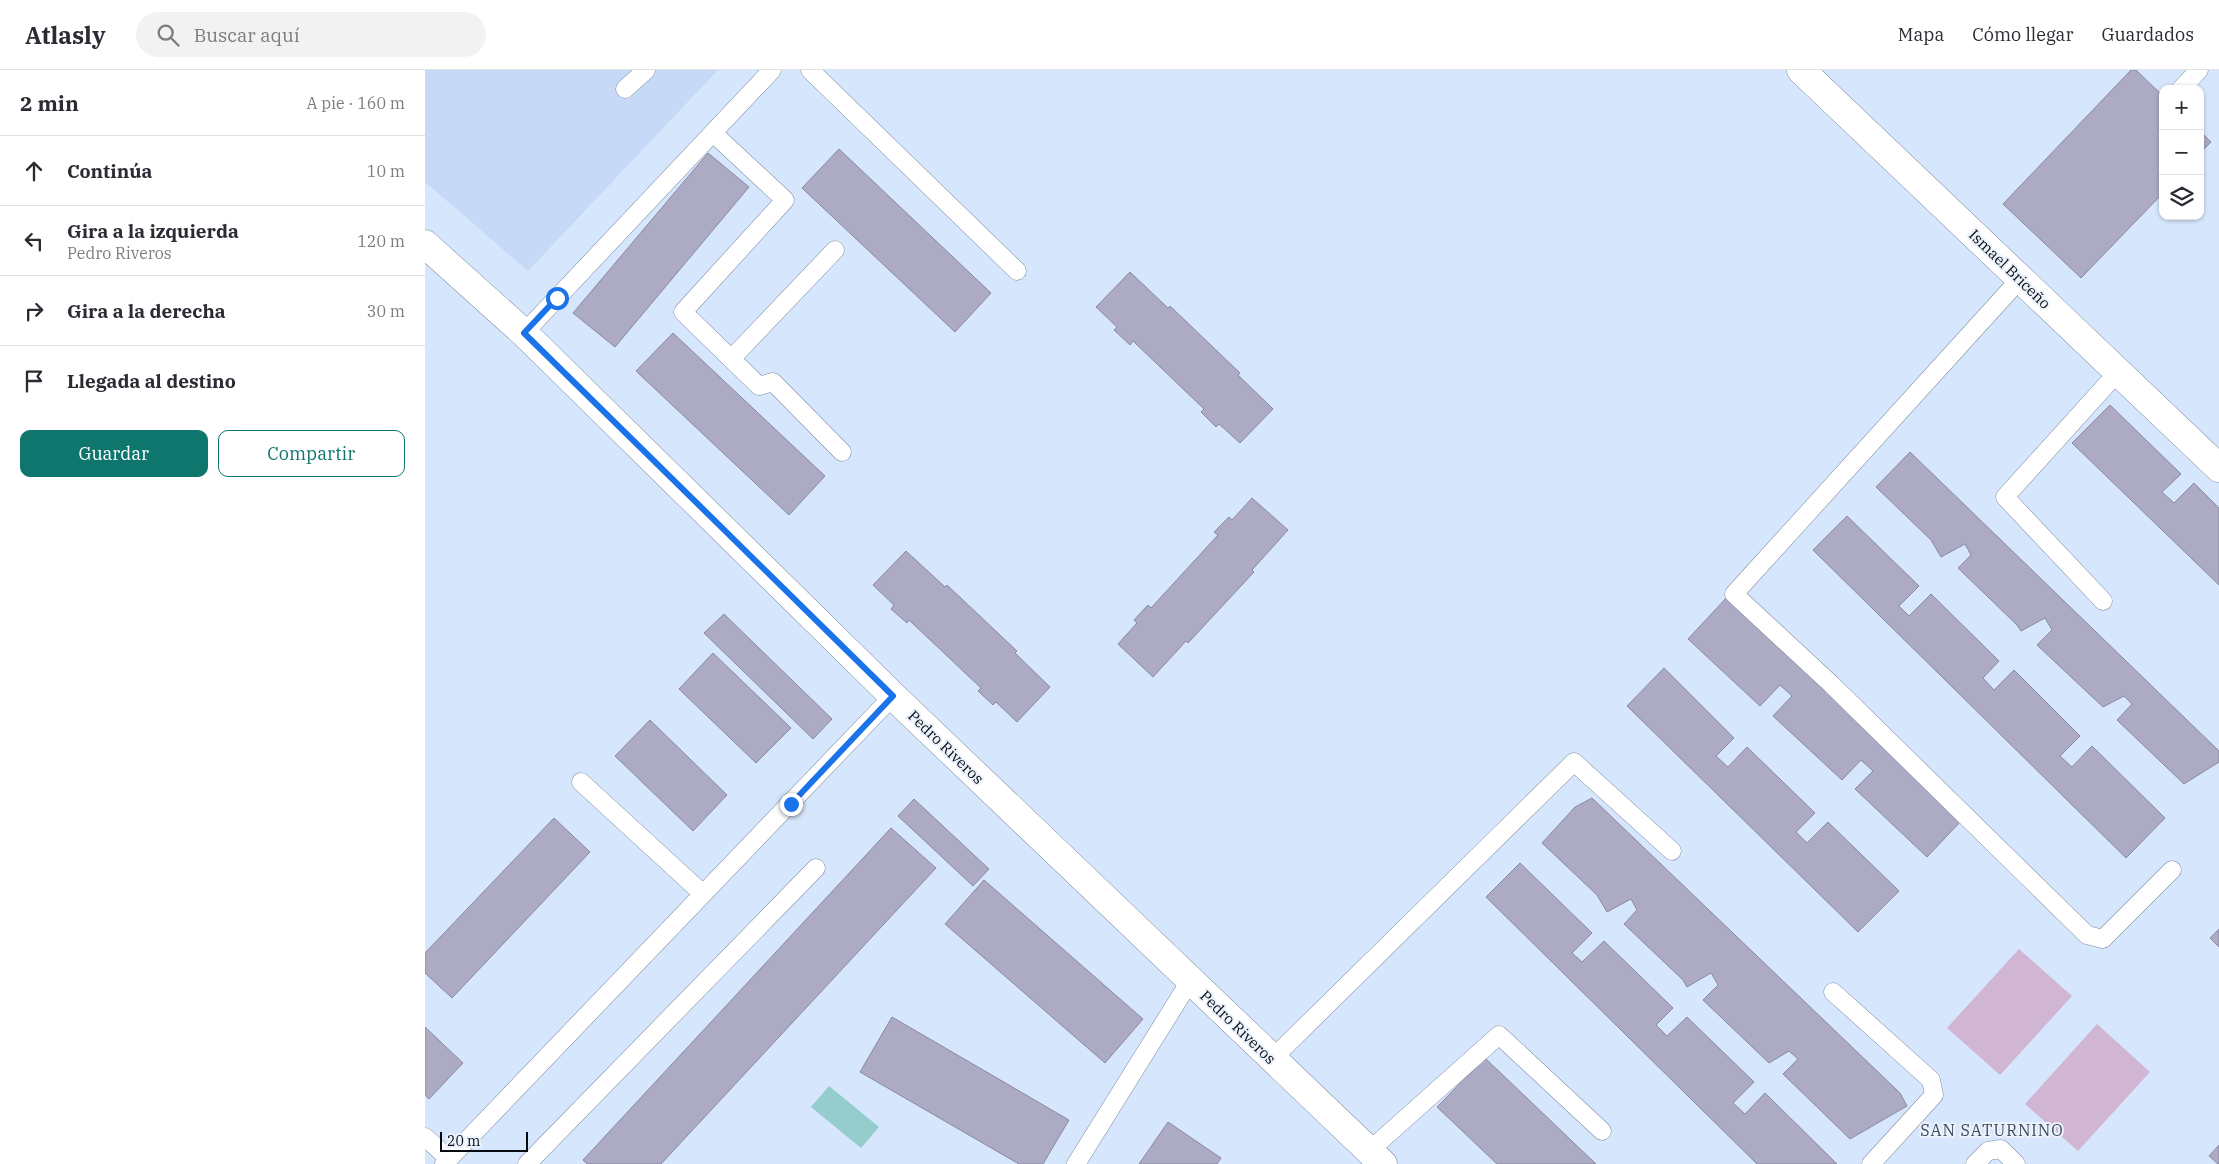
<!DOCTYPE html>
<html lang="es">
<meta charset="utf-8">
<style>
:root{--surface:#fff;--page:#f2f2f3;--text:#2b2b33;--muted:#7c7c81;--line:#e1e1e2;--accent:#0f766e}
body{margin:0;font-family:"IBM Plex Serif",serif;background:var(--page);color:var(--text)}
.controls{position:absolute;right:15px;top:15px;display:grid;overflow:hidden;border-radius:10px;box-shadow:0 1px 4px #0004}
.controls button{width:45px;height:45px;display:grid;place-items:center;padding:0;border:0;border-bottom:1px solid var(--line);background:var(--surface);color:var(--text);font:25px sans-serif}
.scale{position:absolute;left:15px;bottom:12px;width:88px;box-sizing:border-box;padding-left:5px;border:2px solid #070c13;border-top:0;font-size:14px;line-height:18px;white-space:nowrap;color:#070c13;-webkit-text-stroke:4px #ecf2fc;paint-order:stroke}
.stop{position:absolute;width:15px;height:15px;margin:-11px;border:4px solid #1a73e8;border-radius:50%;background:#fff}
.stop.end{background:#1a73e8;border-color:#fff;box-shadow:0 1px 5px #0008}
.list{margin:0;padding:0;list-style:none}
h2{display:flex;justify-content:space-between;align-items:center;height:65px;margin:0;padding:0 20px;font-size:21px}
h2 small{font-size:16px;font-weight:400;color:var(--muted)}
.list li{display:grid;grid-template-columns:32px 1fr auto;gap:15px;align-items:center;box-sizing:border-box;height:70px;padding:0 20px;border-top:1px solid var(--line)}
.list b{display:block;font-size:19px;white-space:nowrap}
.list p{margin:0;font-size:16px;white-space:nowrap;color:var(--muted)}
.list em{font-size:16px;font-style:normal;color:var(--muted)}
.actions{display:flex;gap:10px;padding:15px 20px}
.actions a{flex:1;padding:11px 0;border:1px solid var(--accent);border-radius:10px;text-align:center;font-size:18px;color:var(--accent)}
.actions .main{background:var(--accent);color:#fff}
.icon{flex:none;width:28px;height:28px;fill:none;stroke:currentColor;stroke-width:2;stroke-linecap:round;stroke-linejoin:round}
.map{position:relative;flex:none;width:1794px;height:1094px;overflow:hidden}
header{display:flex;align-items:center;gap:30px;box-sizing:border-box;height:70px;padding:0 25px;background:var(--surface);border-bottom:1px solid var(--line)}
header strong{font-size:24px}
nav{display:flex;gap:28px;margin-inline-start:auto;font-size:18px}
.search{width:350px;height:45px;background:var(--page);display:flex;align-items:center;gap:12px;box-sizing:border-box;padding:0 18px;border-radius:28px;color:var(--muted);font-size:19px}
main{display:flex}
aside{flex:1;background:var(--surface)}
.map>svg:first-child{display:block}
.built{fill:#c6daf7}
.green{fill:#d1b6d4}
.water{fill:#94cdcb}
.building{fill:#adabc4;stroke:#8b89a1}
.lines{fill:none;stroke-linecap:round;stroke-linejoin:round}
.lane-casing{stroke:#7e8ca1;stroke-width:19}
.secondary-casing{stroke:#7e8ca1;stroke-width:29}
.lane{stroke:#fff;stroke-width:18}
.secondary{stroke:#fff;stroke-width:28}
.route{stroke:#1a73e8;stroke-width:6}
.labels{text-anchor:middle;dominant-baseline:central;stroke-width:4;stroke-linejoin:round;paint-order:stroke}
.street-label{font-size:15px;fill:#070c13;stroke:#ecf2fc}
.neighbourhood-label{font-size:16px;letter-spacing:1px;fill:#3c495c;stroke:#ecf2fc}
</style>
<header>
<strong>Atlasly</strong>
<div class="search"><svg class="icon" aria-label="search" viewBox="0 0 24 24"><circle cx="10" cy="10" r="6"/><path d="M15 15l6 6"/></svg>Buscar aquí</div>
<nav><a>Mapa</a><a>Cómo llegar</a><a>Guardados</a></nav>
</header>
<main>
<aside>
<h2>2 min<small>A pie · 160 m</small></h2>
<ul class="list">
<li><svg class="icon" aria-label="ahead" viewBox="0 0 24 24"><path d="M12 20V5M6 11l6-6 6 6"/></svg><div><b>Continúa</b></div><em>10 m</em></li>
<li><svg class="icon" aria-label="left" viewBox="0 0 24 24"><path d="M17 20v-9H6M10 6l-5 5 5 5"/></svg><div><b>Gira a la izquierda</b><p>Pedro Riveros</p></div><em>120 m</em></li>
<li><svg class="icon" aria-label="right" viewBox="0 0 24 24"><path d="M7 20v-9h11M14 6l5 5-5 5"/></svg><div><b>Gira a la derecha</b></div><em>30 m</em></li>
<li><svg class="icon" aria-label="arrive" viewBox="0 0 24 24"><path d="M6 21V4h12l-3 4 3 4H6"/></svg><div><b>Llegada al destino</b></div></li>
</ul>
<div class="actions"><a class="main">Guardar</a><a>Compartir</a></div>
</aside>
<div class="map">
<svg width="1794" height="1094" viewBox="0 0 1794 1094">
<rect width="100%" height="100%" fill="#d6e6fd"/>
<path class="built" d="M0,0h293l-190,201 -103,-89z"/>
<path class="green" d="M1594,879l53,47 -72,79 -53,-47z
M1672,954l53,48 -72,79 -53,-47z"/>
<path class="water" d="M404,1016l50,41 -18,21 -50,-41z"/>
<path class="building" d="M1706,0h5l27,26v97l-82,85 -78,-74z
M1775,61l11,11 -11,11z
M414,79l152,144 -36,39 -153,-144z
M283,83l41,34 -134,160 -42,-34z
M705,202l38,36 2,-2 70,67 -2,2 35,34 -33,34 -21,-19 -3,3 -15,-15 3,-3 -71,-68 -3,4 -16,-15 3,-3 -21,-20z
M248,263l152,143 -36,39 -153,-144z
M1685,335l71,69 -19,18 12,11 20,-20 25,25v77l-147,-142z
M1485,382l309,299v11l-35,22 -67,-64 15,-16 -8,-8 -21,11 -66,-62 15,-15 -7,-12 -24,13 -4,-6 -59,-57 13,-13 -6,-11 -24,13 -10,-17 -55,-53z
M827,428l36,32 -36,40 2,2 -66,71 -2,-2 -33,36 -35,-33 19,-21 -3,-3 14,-15 3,3 67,-73 -4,-3 15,-15 3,3z
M1422,446l72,70 -20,20 10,10 22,-22 68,67 -16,17 11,12 20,-20 66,66 -20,20 12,11 20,-21 73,72 -39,40 -313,-308z
M481,481l39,36 2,-2 70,66 -2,2 35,34 -33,35 -21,-20 -3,3 -15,-14 3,-3 -72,-68 -2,3 -16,-14 3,-4 -21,-20z
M1303,526l235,223 -36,38 -72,-68 18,-18 -12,-11 -19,20 -69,-64 19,-20 -12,-11 -20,21 -72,-67z
M299,544l108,105 -19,20 -109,-106z
M288,583l78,75 -35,35 -77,-74z
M1239,598l70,70 -18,18 12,11 19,-20 68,66 -19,19 11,11 21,-21 71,69 -41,41 -231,-226z
M225,650l77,75 -34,36 -78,-75z
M1167,728l308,295 7,13 -57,33 -67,-65 15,-15 -9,-8 -20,12 -66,-63 15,-15 -7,-12 -24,14 -4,-7 -59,-56 13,-14 -6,-11 -24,13 -10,-17 -55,-52 33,-36z
M489,729l75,70 -16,17 -75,-70z
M129,748l36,34 -138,146 -27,-25v-20z
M466,758l45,40 -275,296h-74l-4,-4z
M1095,793l72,70 -20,20 10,9 22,-21 69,67 -17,17 11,11 20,-19 67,65 -21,21 12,11 20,-21 72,71h-80l-271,-267z
M559,810l159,139 -38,44 -160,-139z
M1794,859v18l-9,-9z
M467,947l177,103 -26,44h-24l-159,-92z
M0,957l38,36 -34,36 -4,-4z
M1060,988l111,106h-99l-60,-57z
M743,1052l53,36 -4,6h-78z
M1794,1075v19h-1l-9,-8z"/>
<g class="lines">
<g class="lane-casing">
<path id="lane" d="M385,0l207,201
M200,19l21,-19
M1756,19l18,-19
M288,63l72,67 -102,112 76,74 14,-4 69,70
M1595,209l-286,315 97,90 256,251 16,4 69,-69
M99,263l248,-263
M306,289l104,-109
M1678,531l-98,-104 113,-125
M156,712l122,112
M1408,922l98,88 3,15 -63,69
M847,989l302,-297 98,89
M0,1067l24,22
M944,1081l130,-116 103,96
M19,1094l449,-468
M102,1094l289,-296
M651,1094l114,-183
M1550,1094l13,-13 13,-2 15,15"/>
</g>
<g class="secondary-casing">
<path id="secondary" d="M1376,0l418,398
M0,174l99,89 369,363 490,468"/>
</g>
<use href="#lane" class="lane"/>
<use href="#secondary" class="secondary"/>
</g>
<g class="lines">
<path class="route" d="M132,228l-33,35 369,363 -102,108"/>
</g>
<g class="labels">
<g class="street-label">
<text transform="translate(1585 199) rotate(44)">Ismael Briceño</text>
<text transform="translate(521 677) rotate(44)">Pedro Riveros</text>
<text transform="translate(813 957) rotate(44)">Pedro Riveros</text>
</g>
<g class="neighbourhood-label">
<text x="1567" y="1060">SAN SATURNINO</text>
</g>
</g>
</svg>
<div class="controls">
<button>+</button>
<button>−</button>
<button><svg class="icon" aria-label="layers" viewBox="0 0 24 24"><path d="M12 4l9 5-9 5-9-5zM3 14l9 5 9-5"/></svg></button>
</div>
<div class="scale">20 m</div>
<div class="stop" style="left:132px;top:228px"></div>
<div class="stop end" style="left:366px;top:734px"></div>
</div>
</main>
